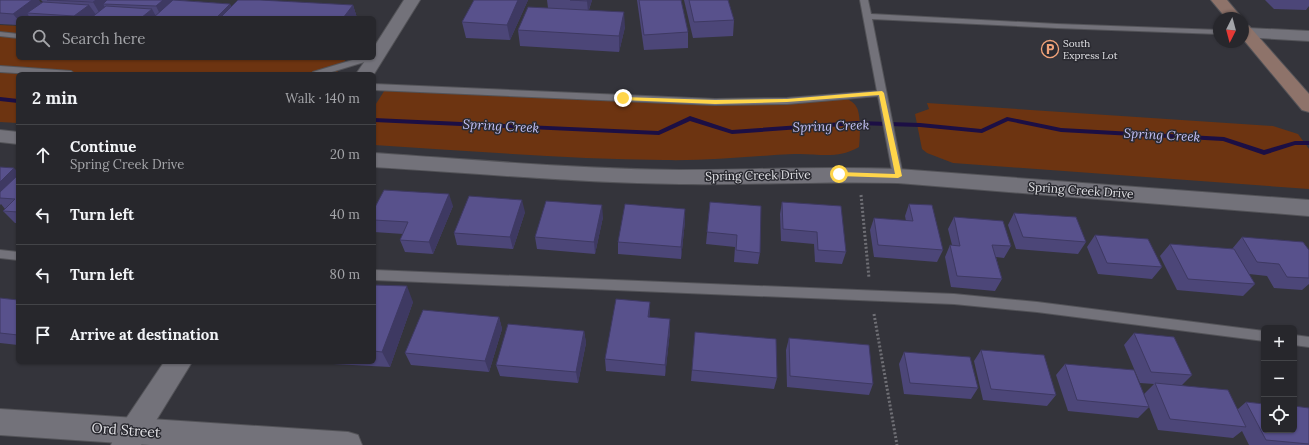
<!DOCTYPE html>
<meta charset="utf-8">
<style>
:root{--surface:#27272c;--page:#333338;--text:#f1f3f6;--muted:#a4a5a9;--line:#434448}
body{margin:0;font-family:Lora,serif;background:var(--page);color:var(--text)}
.controls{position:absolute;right:12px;bottom:12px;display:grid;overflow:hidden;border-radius:6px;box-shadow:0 1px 3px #0004}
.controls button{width:36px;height:36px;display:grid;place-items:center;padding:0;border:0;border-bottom:1px solid var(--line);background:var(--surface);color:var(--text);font:20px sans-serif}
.compass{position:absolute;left:1213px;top:12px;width:36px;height:36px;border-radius:50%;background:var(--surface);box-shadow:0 1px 3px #0004;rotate:186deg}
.stop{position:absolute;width:12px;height:12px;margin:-9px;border:3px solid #ffd54a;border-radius:50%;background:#fff}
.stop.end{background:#ffd54a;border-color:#fff;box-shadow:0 1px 4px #0008}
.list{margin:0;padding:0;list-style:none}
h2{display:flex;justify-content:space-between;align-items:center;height:52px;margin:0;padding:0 16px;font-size:17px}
h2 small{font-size:13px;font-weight:400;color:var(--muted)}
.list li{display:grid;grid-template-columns:26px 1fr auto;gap:12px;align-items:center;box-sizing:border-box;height:60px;padding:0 16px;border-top:1px solid var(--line)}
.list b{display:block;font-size:15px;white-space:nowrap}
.list p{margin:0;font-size:13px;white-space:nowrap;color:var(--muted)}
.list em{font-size:13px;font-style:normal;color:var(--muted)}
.icon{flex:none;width:22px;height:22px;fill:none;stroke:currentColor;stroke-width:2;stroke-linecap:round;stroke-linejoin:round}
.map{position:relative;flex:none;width:1309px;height:445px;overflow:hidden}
.search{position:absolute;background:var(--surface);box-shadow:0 1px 3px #0004;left:16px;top:16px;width:360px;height:44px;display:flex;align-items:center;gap:10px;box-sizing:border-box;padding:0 14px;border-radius:6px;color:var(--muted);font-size:15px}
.panel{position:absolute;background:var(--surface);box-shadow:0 1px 3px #0004;left:16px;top:72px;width:360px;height:292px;border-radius:6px}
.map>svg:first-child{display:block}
.green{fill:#6d3411}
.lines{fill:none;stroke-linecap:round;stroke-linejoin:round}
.stream{fill:#1c0f44;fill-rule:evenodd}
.service-casing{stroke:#535358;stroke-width:2}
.minor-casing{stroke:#535358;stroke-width:2}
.tertiary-casing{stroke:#535358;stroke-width:2}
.secondary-casing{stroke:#535358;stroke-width:2}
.path{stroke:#6f6f75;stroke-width:3;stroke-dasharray:2 2;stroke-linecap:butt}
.service{fill:#73727a;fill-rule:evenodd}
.minor{fill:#73727a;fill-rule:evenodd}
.tertiary{fill:#73727a;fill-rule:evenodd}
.secondary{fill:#8e736a;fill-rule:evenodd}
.wall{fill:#4c4678}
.shaded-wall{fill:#3e3962}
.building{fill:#58518c;stroke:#3e3962}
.route{fill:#ffd54a}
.labels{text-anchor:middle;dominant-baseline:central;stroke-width:3;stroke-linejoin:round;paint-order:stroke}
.far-poi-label{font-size:10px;fill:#e0e0e4;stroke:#2a2a31;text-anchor:start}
.street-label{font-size:12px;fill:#e0e0e4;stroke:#2a2a31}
.water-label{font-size:13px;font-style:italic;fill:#c3c0f6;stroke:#2a2a31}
.near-street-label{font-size:14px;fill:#e0e0e4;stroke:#2a2a31}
</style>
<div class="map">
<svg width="1309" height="445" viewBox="0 0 1309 445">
<rect width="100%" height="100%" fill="#34343b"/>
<path class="green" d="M0,25l18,1v32h329l-11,16h-318v49l-18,-1z
M388,85l342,16 109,-5c7,2 15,5 18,12 4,8 3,31 2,39 -23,13 -41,6 -65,7 -43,2 -87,7 -130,6 -97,-1 -193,-9 -290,-15v-38z
M927,103l346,23 25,8 11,15v40l-356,-26 -26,-10 -5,-4 -7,-35 14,-5z"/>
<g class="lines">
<path class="stream" d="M0,97l18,2v4l-18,-2z
M690,116l42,14 125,-9 63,2 61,6 26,-12 54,11 163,9 40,13 31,-9h14v4h-14l-31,10 -41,-14 -162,-9 -53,-11 -26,12 -62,-6 -63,-2 -125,9 -42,-13 -31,14 -285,-13v-4l284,13z"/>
<g class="service-casing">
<path id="service" d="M860,0h8l3,14 186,10 162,6v4l-162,-6 -185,-9 31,157 -1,3h-8l-1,-3 -15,-80 -91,8 -72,1 -341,-15v-6l341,15 72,-1 90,-7z
M0,32l18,2v4l-18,-2z
M359,58h13l-1,2 -46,14h-13l1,-2z
M0,66l71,5 4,3h-42l-33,-2z
M0,250l18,2v8l-18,-2z
M374,270l580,24 83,8 227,29v10l-227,-29 -83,-8 -580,-24z
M1294,335l15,2v10l-15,-2z"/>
</g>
<g class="minor-casing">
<path id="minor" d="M404,0h16l-46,74h-18l11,-16h7v-11z
M1247,28l62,3v10l-66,-4v-8z
M0,409l348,23 10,3 4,10h-212l-150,-10z"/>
</g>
<g class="tertiary-casing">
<path id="tertiary" d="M0,130l18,2v12l-18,-2z
M374,153c102,7 204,16 306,17 73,0 145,-4 218,-1l411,31v16l-411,-33c-73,-2 -145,2 -218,1 -102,-1 -204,-11 -306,-17z
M164,362h28l-51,83h-30l4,-10z"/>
</g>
<g class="secondary-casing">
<path id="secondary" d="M1211,0h16l15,18h-16z
M1243,24l6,2 60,68v18l-7,-2 -59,-71z"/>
</g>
<path class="path" d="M861,195l8,83
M874,314l23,131"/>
<use href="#service" class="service"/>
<use href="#minor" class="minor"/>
<use href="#tertiary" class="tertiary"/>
<use href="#secondary" class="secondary"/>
</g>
<path class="wall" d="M0,0l41,3 2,-1 -2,-2h136l53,4 1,3 122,-2 4,13h-339v7l-18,-1z
M474,0h54l-18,40 -44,-2 -4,-16z
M547,0h45l-3,10 36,17 -6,25 -99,-6 -2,-16 30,-22z
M637,0h44l7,32v16l-44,2z
M684,0h44l6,20 -1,16 -40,2z
M1265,0h44v6l-3,4 -32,-1z
M0,167l18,5v51h-3l-12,-12 2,-2 -4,-5 -1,1z
M374,202l1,4h78l-20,48 -28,-2 -5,-12 3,-6 -29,-2z
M710,202l50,51 -2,11 -24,-2 1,-15 -29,-3z
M782,202l64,50 -4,12 -27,-2 -1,-18 -33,-3 -1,-27z
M909,204l34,46 -6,12 -63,-5 -4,-27 4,-12 32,3 -1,-5z
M685,209v12l-4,38 -63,-5v-12z
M525,212l-12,37 -56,-4 -3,-12z
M1014,213l72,29 -8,12 -62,-5 -8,-24z
M603,217l-8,37 -58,-5 -2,-12z
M954,217l57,29 -7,12 -8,-1 6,22 -7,12 -44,-4 -6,-30 5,-12h2l-4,-16z
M1095,235l67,32 -10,12 -54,-5 -11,-27z
M1242,237l67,13v34l-7,6 -28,-2 -7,-12 -18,-2 6,10 -12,12 -66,-6 -17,-34 10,-12 62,5z
M374,285l39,17 -23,65 -76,-4v-1h60z
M0,298l18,2v45l-18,-2z
M650,313l-1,4 21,14 -5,45 -59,-5 -1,-12z
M499,317l3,12 -13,43 -78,-7 -6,-12z
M584,331l2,12 -8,40 -78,-7 -4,-11z
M695,332l82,46 -3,11 -83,-8z
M1134,333l58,42 -10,10 56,24 8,-7 63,6v37h-60l-7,-14 -9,7 -75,-8 -14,-36 10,-10 -14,-1 -16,-38z
M789,338l84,46 -4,11 -82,-8 -1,-37z
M981,350l75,45 -9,11 -64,-6 -9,-39z
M904,352l74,36 -7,11 -67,-5 -5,-30z
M1065,364l84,43 -11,11 -70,-7 -12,-36z"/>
<path class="shaded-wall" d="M32,0h7l6,8 -18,5 3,5h-12v2l-5,-6z
M96,0h21l-14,4 3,5 -6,5 -7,-12z
M163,0h14l1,3 -16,15 -6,-12z
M518,0h10l-18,40 -3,-15z
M587,0h5l-4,12 -1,-11z
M230,4l6,11 -16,3h-4z
M89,5l8,11 -2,2h-20l-1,-2z
M353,5l4,13h-14z
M152,9l5,9h-16z
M624,12l1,15 -6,25v-16z
M14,168l4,4v16l-18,10v-16z
M449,194l4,12 -20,48 -4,-12z
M522,200l3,12 -12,37 -3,-12z
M602,205l1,12 -8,37 -1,-12z
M685,209v12l-4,38v-12z
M407,286l6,16 -23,65 -8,-15z
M650,302v11l-2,16v-12z
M499,317l3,12 -13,43 -4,-11z
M670,319v12l-5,45v-11z
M584,331l2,12 -8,40 -2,-11z"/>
<path class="building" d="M0,0h32l-19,14 -13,-1z
M47,0h49l-3,2z
M107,0h56l-7,6 -53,-2z
M173,0l57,4 -14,14h-63z
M238,0h22l93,5 -10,13h-123z
M474,0h44l-11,25 -45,-3z
M570,0h17v1z
M639,0h42l7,32 -44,3z
M689,0h39l6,20 -40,2z
M43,2l46,3 -15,11 -47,-3z
M106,6l46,3 -11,9h-50z
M528,7l96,5 -5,24 -101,-6z
M0,167l14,1 -14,14z
M18,175v37l-15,-1 12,-12 -15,-1v-6z
M384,190l65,4 -20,48 -29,-2 8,-18 -34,-2v-11z
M469,196l53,4 -12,37 -56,-4z
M546,201l56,4 -8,37 -59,-5z
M710,202l51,4 -1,47 -24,-3 1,-15 -30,-3z
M782,202l59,4 5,46 -28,-2 -1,-18 -34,-3z
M625,204l60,5 -4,38 -63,-5z
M909,204l23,1 11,45 -65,-5 -4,-27 39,3z
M1014,213l62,4 10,25 -63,-5z
M954,217l49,4 8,25 -19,-1 10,34 -45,-3 -7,-31 10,1z
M1095,235l53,4 14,28 -55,-4z
M1242,237l61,5 6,8v28l-22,-1 -8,-13 -22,-2z
M1170,244l64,5 21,35 -67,-5z
M374,285l33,1 -25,66 -8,-1z
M0,298l18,2v35l-18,-2z
M616,299l34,3 -2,15 22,2 -5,46 -60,-6z
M423,310l76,7 -14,44 -80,-8z
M508,324l76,7 -8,41 -80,-7z
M695,332l81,7 1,39 -85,-8z
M1134,333l40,4 18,38 -41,-3z
M789,338l80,7 4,39 -83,-8z
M981,350l63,5 12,40 -65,-6z
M904,352l66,5 8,31 -68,-5z
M1065,364l69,6 15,37 -72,-7z
M1155,383l73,7 18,37 -76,-8z
M1246,402l18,2v26h30v-24l15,2v36l-43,-4z"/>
<path class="route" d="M882,91l2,2 18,83 -4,2 -59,-2 -3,-2 3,-2 56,2 -16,-79 -92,7 -72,2 -92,-4 -3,-2 3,-1 92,3 72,-1z"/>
<defs>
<g id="parking-ring" transform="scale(0.9)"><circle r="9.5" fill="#2a2a31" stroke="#f0a279" stroke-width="1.5"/><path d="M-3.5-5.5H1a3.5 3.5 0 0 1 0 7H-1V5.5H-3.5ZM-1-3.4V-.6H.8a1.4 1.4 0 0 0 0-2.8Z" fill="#f0a279"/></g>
</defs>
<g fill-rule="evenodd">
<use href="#parking-ring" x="1050" y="49"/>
</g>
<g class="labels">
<g class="far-poi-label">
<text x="1063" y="43">South<tspan x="1063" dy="12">Express Lot</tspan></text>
</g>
<g class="street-label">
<text transform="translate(758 175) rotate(-1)">Spring Creek Drive</text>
<text transform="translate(1081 190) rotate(4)">Spring Creek Drive</text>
</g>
<g class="water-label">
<text transform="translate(501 126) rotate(3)">Spring Creek</text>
<text transform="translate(831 126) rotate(-2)">Spring Creek</text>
<text transform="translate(1162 135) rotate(3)">Spring Creek</text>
</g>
<g class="near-street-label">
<text transform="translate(126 430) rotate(4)">Ord Street</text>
</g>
</g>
</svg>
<div class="controls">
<button>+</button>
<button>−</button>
<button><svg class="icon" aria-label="locate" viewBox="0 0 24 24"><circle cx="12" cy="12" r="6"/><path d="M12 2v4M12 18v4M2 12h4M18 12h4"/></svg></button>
</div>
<svg class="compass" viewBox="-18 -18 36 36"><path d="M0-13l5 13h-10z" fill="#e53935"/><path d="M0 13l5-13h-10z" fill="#a4a5a9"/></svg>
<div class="stop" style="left:839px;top:174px"></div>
<div class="stop end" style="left:623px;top:98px"></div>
<div class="search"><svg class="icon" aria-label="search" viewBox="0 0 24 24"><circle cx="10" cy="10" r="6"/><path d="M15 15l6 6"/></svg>Search here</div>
<section class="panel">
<h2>2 min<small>Walk · 140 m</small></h2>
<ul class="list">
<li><svg class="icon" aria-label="ahead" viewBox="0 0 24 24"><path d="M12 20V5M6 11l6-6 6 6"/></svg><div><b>Continue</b><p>Spring Creek Drive</p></div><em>20 m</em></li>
<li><svg class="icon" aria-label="left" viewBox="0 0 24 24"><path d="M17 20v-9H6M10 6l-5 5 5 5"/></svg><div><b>Turn left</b></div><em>40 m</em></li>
<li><svg class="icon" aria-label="left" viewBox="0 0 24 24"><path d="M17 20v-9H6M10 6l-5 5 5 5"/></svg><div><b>Turn left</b></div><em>80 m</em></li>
<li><svg class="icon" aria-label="arrive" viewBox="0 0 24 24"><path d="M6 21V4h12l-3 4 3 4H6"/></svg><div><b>Arrive at destination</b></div></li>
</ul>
</section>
</div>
